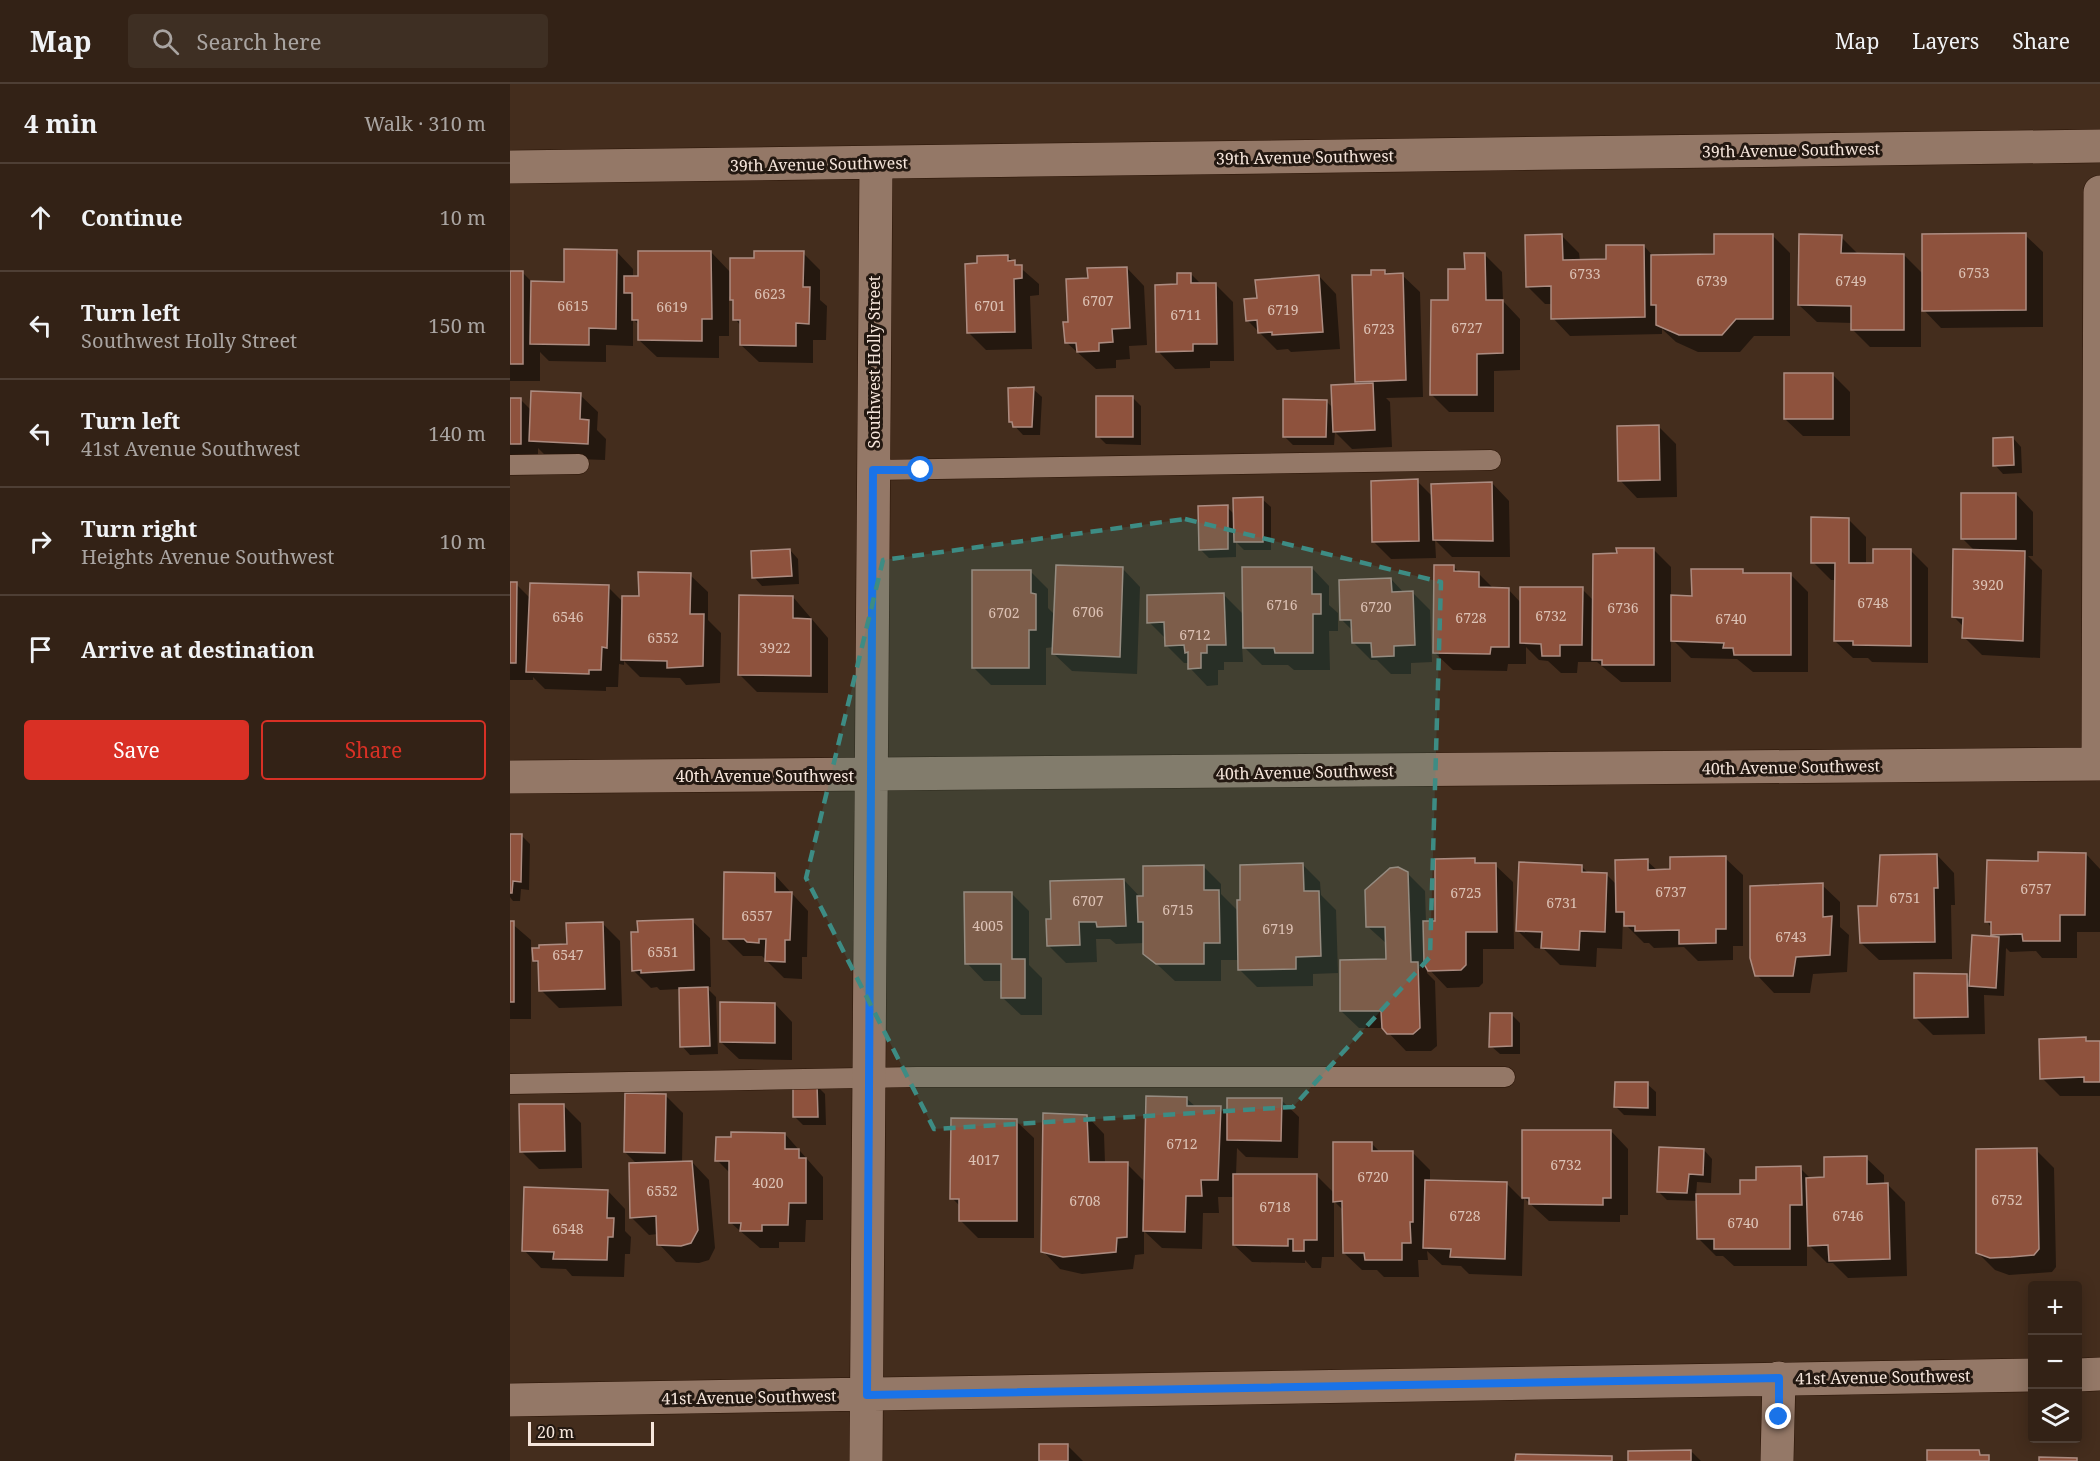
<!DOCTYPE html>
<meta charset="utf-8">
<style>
:root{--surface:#332216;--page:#3e2f23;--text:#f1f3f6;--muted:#a9a4a1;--line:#4e3f35;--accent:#d93025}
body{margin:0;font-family:"Noto Serif",serif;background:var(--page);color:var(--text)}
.controls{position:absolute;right:18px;bottom:18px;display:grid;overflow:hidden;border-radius:6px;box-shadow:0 3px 15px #0003}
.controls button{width:54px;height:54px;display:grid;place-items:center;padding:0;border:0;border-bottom:2px solid var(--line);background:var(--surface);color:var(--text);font:30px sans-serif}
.scale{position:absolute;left:18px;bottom:15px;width:126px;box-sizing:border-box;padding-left:6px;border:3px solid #f6e6dc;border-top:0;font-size:16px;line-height:21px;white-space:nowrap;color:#f6e6dc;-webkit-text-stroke:4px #231811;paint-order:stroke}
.stop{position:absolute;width:18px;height:18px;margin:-14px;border:4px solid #1a73e8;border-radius:50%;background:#fff}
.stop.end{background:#1a73e8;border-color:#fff;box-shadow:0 2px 6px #0008}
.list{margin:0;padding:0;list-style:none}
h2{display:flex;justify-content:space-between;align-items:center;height:78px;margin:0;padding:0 24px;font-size:26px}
h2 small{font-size:20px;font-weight:400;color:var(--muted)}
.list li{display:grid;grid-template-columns:39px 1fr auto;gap:18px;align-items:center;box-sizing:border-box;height:108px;padding:0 24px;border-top:2px solid var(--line)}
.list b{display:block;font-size:22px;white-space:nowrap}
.list p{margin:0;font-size:20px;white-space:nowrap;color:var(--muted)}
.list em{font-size:20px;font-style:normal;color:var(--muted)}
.actions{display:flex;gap:12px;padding:18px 24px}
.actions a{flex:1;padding:14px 0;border:2px solid var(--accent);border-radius:6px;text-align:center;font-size:21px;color:var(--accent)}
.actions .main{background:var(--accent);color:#fff}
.icon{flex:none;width:33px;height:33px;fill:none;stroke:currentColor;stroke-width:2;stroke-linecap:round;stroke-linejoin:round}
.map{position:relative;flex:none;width:1590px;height:1377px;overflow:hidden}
header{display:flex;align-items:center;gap:36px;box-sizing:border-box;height:84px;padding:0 30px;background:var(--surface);border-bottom:2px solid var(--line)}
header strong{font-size:28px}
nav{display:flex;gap:33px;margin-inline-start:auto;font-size:21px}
.search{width:420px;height:54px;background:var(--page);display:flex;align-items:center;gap:15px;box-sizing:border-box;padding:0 21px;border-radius:6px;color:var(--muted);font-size:22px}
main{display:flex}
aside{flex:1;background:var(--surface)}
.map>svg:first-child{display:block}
.shadow{fill:#0007}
.building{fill:#8e523d;stroke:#ac8c81;stroke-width:1.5}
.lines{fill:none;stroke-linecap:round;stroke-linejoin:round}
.lane-casing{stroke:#2a1406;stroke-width:21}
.street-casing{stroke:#2a1406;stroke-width:34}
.lane{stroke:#947867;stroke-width:20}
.street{stroke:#947867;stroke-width:33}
.route{stroke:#1a73e8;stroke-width:8}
.marked{fill:#3d8c84;fill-opacity:0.2;stroke:#3d8c84;stroke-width:4.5;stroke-dasharray:12 8;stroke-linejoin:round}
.labels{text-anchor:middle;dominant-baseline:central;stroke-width:6;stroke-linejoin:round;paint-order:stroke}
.number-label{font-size:14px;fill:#dcc1b4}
.street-label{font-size:16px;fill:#f6e6dc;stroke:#231811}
</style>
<header>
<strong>Map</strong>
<div class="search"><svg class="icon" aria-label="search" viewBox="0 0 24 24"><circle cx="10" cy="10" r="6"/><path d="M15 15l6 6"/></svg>Search here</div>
<nav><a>Map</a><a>Layers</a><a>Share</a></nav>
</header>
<main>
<aside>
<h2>4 min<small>Walk · 310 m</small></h2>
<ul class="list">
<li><svg class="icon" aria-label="ahead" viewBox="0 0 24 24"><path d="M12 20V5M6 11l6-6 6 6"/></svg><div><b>Continue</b></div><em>10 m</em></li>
<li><svg class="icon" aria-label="left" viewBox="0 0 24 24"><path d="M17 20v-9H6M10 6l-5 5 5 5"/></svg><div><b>Turn left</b><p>Southwest Holly Street</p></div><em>150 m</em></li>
<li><svg class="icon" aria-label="left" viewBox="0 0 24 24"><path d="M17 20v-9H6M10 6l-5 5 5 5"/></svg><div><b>Turn left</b><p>41st Avenue Southwest</p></div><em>140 m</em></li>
<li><svg class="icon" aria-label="right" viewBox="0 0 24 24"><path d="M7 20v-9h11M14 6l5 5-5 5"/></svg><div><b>Turn right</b><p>Heights Avenue Southwest</p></div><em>10 m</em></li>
<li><svg class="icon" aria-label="arrive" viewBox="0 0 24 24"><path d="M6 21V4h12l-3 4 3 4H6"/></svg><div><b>Arrive at destination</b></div></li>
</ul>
<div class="actions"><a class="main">Save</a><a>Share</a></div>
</aside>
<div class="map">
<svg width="1590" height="1377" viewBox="0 0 1590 1377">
<rect width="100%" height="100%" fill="#442d1d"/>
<path class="shadow" d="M1262,151l18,18v83h-36l-14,16h-42l-22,-10 -14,-13v5l-92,2 -17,-18v-14h-8l-17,-17 34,-51 17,17 1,8 27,-1 37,-14 9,10h62z
M1515,151l18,17v75l-102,1 -20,-21v40h-51l-18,-18 1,-6 -36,-1 -18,-17 42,-68 18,18h45l20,20z
M106,167l17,18v8l78,-25 20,21 24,-13 48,-7 17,17v30l7,6 -1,34h-13v23l-54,-1 -18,-17v-19l-6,-7v-16l-6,-7v40h-10v22l-62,-1 -18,-17 1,-14 -7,-7v27l-27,-1v17l-57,-1 -9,-9v29h-30v-108h13l10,10h33z
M975,171l17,17 1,29 17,18v51l-26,1v41h-45l-17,-17 18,-94 16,-30z
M498,173l31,27v11l-9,1 2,53 -46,1 -18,-18 11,-67z
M617,184l17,18 3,59 -18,1 1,13 -14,1v8l-20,1 -30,-27 4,-19 20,-43z
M875,187l4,4h13l18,17 3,105 -37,1 4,4 2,45 -40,2 -17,-17 -1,13h-41l-9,-9 42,-35 7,7 28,-23 -5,-4 17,-104z
M681,190l10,10h14l18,18 1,59h-24v7l-35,1 -17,-18 21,-65z
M809,192l17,18 4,55 -49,3 -3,-3 -11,1 -30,-30 12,-21z
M1322,290l18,18v44h-47l-18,-17z
M523,305l9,8 -2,38h-17l-13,-14z
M70,311l18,17 -1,18 9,9 -1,21 -57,-2 -10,-10v13h-28v-62h10l12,12z
M622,313l9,9v39l-35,-1 -8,-8z
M1149,343l17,17 1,53 -40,1 -17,-18z
M1503,354l8,9 1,26 -19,1 -8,-9z
M907,397l16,16 59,-14 17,18 1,56h-58l-17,-17 1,18 -45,1 -17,-17z
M1506,410l17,18v44h-5l14,14 -2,88 -58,-3 -18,-18v-10l-10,-10 21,-66 -13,-13z
M752,415l9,8v43h-27l-8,-8v15l-27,1 -9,-9 27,-42 8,8z
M1338,435l18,18v28h8l36,-15 18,18v95l-56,-1 -4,-4h-15l-18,-17 1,-61h-5l-18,-18z
M1143,465l18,18v30h22l49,-27 5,5h44l17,17v80h-55l-16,-13 -46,-1 -20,-20v44h-50l-24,-20h-19l-1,11h-16l-13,-12 -9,-1 -13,-13v17h-18l-1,7 -54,-1 -18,-17 19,-86 6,6h18l16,16h14l13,14 61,-14 12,12 24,-46z
M280,466l8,9 1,25 -37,2 -8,-9z
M802,484l17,18v19l9,8v18h-9l1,39h-36l-6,-5h-26l-20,-20 1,17h-19v8h-6v15l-11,1 -17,-18v-5h-6l-18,-18v-6l-17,-17 75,-27 20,20z
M613,485l17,18 -3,87 -65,-3 -18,-17v-7l-8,1v37h-55l-18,-18 58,-95 17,17v19l7,7z
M180,491l18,17v28l13,13 -1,50 -34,2 -6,-7 -40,-1 -16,-16v4l-5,-1 -1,23h-12v4l-61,-2 -12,-12v3h-23v-96h6l14,14 78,-11 15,15 17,-4z
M881,495l13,14 8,-1 18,18 2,52 -21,1v11h-20l-14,-14h-6l-17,-17 -1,-12 -11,-11z
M283,513l35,41v55l-71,-1 -18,-18z
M0,751h11l9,9 -1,46 -8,-1 -1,12h-7l-3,-4z
M1576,770l14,15v63h-23v26h-35l-6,-7 -26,1 -4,-4 -2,48 -20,-1 1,39 -52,1 -18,-18 51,-42 5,5 26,-42 -10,-17 53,-58z
M1427,771l17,18 1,32h-4l1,54 -73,1 -18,-17 18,-35z
M1215,774l18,17v71h-10v14l-35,1 -14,-14 -30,1 -5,-5h-5l-18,-18v-8h-3l-1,32 -25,-1 -1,19 -36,-2 -16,-16 -9,-1 -17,-17 63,-65 8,8 18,1 10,10 30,-24 11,10h13z
M964,776l5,5h16l18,17 1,67h-31v34l-4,4 -32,1 -20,-21v6l8,8 2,65 -6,5h-25l-22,-23h-25l-18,-17 47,-51 -1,-16 -20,-18 40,-53 18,18 1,32 10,-1z
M793,781l17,17 1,13 15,15 2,63 -25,1v12l-56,1 -18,-18v-9h-18v21h-46l-30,-28v-10l-29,1 -6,-5h-14l1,23 -31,1 -18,-18 4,-24 72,-41 17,18 62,-32 18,18v10l17,17z
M264,790l34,37 -1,46h-5v22l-18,-1 -22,-22h-19l-18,-18z
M1312,801l18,17v25l9,8 -2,37 -34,2 -3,19h-36l-17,-18z
M501,809l18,18v54l13,13v37h-21l-18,-17v-17h-19l-17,-18z
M182,837l18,17 1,49h-5l10,10 2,57 -28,1 -8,-9 -2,-57 -20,1 -3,-3 -6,1 -18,-18z
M0,838l21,18v79h-21z
M92,839l18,18 2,65 -63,2 -18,-18 -1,-24 -6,-6 34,-14z
M265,920l17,18v38l-53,-1 -18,-17z
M1001,930l9,9v31h-20l-9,-8z
M1576,955l4,4 10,-1v54h-40l-18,-18z
M1137,1000l9,8v24l-32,-1 -8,-8z
M307,1002l8,8 1,31h-23l-8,-8z
M155,1011l18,18 -1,50 10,-1 17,18 6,68 -6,12 -10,3 -23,-1 -17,-18 -1,-10 -9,1 -18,-18 7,-52 -13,-13z
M677,1015l9,8 24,1 9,9 52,-17 18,17 -1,41 -52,-1 -9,-9 -1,27 81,1 17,17 38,-49 8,8h32l18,18v11l77,3 16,16v-69h88l17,18v66h-8v7l-71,-1 -25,-23 -2,78 -53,-2 -8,-8 -19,-1 -15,-14 1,9h-10l1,17h-35l-7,-7h-15l-18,-17v-42l-10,-10v56h-12l-1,11h-9l-7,-8v3l-53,-1 -18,-17v-48h-16l1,16h-16l-1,36 -40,-1 -18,-17v23l-9,1 -2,14 -51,5 -22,-5 -17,-18 44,-135 17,18 1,29 22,1 18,18z
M53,1021l18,18 1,45 -43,1 -18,-18z
M506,1037l18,17v100h-56l-18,-18 1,-13 -9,-9z
M275,1050l38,43v43h-17l-1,22h-26v6h-19l-29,-25v-49l-14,-14z
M1194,1066l8,9 -1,24 -14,-1 -1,14h46l16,-15 42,-13 11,11 15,-1 40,-20 18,17v10h4l17,17 2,74 -59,2 -15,-15h-6l-20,-20v23h-73l-11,-10h-7l-18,-18v-37l-31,-1 -9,-9z
M1526,1066l18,18 2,99 -4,5 -43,3 -14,-5 -17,-17z
M98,1107l17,18v22l6,6 -1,17h-5l-1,23 -52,-1 -6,-7 -25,-1 -17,-18z
M557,1361l16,16h-42z
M1181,1367l10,10h-71z"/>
<path class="building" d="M1516,149v77l-104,1v-77z
M1052,150l1,26 43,-1v-14h38l1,72 -94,2v-33l-25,1 -1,-52z
M1204,150h59v85h-37l-14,16h-43l-23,-10v-20h-5v-50l63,-1z
M1289,150l43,1 -1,18 63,1v76h-53v-24l-53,-1z
M54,165l53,1 -1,79 -27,-1v17l-59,-1 1,-63 33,1z
M128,167h73l1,68h-10v22l-64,-1v-20h-6v-27h-8v-17h14z
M244,167h50l-1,36h7l-1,37 -13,-1v23l-56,-1v-25h-7v-20h-3v-42h24z
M954,169h21l1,47h17v53l-26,1v41h-47l1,-95h17v-31h17z
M498,171v6l7,-1v5h7v13l-8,1 1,53 -48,1 -2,-69 12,-1v-7z
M617,183l3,61 -18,1 1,13 -14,1v8l-22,1 -1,-9h-11l-2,-21h5l-2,-43 22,-1 -1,-10z
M861,186h14v4l18,-1 3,107 -51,2 -3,-107h19z
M0,187h13v93h-13z
M667,189h14v10h25l1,61h-24v7l-37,1 -1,-67 22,-1z
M809,191l4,57 -51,3v-3l-14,1 -1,-13 -11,1 -2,-22 13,-1 -2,-18z
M1274,289h49v46h-49z
M863,299l2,47 -42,2 -2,-47z
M524,303l-2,40h-19l-1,-5h-3l-1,-34z
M21,307l50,2 -1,26 9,1 -1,24 -59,-3z
M586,312h37v41h-37z
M0,314h11v46h-11z
M773,315l44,1 -1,37h-43z
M1149,341l1,55 -42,1 -1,-55z
M1503,353l1,28 -21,1v-28z
M908,395l1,62 -47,1 -1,-61z
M982,398l1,59 -60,-1 -2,-56z
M1451,409h55v46h-55z
M753,413v45h-29l-1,-44z
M718,421v44l-29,1 -1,-44z
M1301,433l38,1v45h24v-14h38v97l-58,-1v-4h-19l1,-78h-24z
M1106,464h38v117h-52v-5h-10l1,-106 24,-1z
M280,465l2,27 -40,2 -1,-27z
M1443,465l72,2 -2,90 -61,-3 1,-20 -11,-1z
M546,481l67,2 -3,90 -68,-3z
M924,481h20v6l25,1v15l30,1v59h-18l-1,7 -57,-1z
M732,483h70v27h9v20h-8v39h-38l-1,-5h-31z
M1181,485h52v4h48v82h-57l-1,-7h-10l1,-5 -53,-2v-46l21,1z
M462,486h59v23l5,1v36h-7v38h-57z
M128,488l53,1 -1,41h14l-1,52 -36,2v-7l-46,-1 1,-64h17z
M881,494l1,14 21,-1 2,54 -21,1v10l-22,1 -1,-14h-19l-1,-23h-11l-1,-40z
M0,498h7l-1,81h-6z
M20,499l79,2 -2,63 -5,-1 -1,23h-12v4l-63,-2z
M1010,503h63l-1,58h-22v11h-18l-1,-12 -21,-1z
M714,509l2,52h-19v8h-6v15l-13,1v-17l-3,1 -1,-8 -19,1 -1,-24 -17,1v-28z
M229,511l54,1v22l18,1v57l-73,-1z
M0,750h12l-1,48 -8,-1 -1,12h-2z
M1528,768l48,1 -1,62h-25v26h-37l-1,-7 -31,1v-13h-6l2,-62 51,1z
M1427,770l1,34h-4l1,54 -75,1 -2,-37h19l3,-51z
M1216,772v73h-10v14l-37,1v-14l-44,1v-5h-11v-14h-8l-1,-52 33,-1v11l22,-1v-12z
M965,774v5h21l1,69h-31v33l-5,5 -33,1 -4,-7 -1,-43h12v-62z
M1009,778l63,3v7l25,1 -2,59 -25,-1 -1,19 -38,-2 1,-16 -26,-1z
M793,779l1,28h15l2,65 -25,1v12l-58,1 -1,-70h3v-35z
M694,781v25h15l1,53h-16v21h-48l-13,-10v-32h-5l-1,-26h6v-30z
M888,783l10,5 3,90h7l2,66 -7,6h-26l-5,-6 -1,-17h-41v-51l46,-1 -1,-32h-19l-1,-37 25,-22z
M214,788l51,1v19h17l-2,48h-5v22l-20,-1 1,-22h-7v4l-12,-1 -3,-3h-21z
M614,795l2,47 -29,1 -1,-5h-17l1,23 -33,1 -1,-27h5l-1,-38z
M1313,799v34l9,-1 -2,39 -34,2 -3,19h-38l-5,-18v-72z
M454,808h48v67h13v39h-24v-34h-36z
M183,835l1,51 -53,3v-3l-9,1 -1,-39h7l-1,-11z
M0,837h4v81h-4z
M93,838l2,67 -66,2 -1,-30h-5l-1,-13h7v-3l28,-1 -1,-21z
M1462,851l27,2 -3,51 -27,-2z
M1404,889l53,1 1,43 -54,1z
M198,903l2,59 -30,1 -1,-59z
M210,918l55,1v40l-55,-1z
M980,929h22v33l-23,1z
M1576,953v4h14v41h-16v-5l-44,2 -1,-40z
M1105,998h33v26l-34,-1z
M283,1000h24l1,33h-25z
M115,1009l41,1 -1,59 -41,-1z
M636,1012l41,1v9h34l-3,74h-17l1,16h-16l-1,36 -42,-1z
M717,1014h55l-1,43 -54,-1z
M9,1020h45l1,47 -45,1z
M533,1029l44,2 2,47h39l-1,75 -10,1 -1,14 -53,5 -22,-5z
M441,1034l66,1v102h-58v-22h-9z
M1012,1046h89v68h-8v7l-74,-1v-6h-7z
M221,1048l54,1v16h14v9h7v45h-17l-1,22h-26v6h-22l1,-8h-12v-62h-14l1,-24h15z
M823,1058h39v9h41v71h-3l1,21h-9v17h-37l-1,-7h-21l-1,-52 -9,1z
M1149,1063l45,2 -1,26 -14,-1 -2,19 -30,-1z
M1527,1064l2,101 -5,6 -23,2 -21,1 -14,-5v-104z
M1357,1072v28l21,-1 2,76 -61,2 -1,-16 -20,1 -2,-68 18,-1v-20z
M182,1077l6,69 -7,13 -10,3 -24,-1 -1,-29 -26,2 -1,-55z
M1291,1082l1,39h-12v44h-76v-10h-17l-1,-45h44v-14h16v-13z
M723,1090h84v66h-13v11h-11v-12h-5v7l-55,-1z
M915,1096l82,2 -2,77 -55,-2 1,-8 -28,-1z
M14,1103l84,3 -1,28h7l-1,19h-5l-1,23 -54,-1 1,-7 -32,-1z
M529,1360h29v17h-29z
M1181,1366v11h-63v-10z
M1417,1366h52l1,5h9v6h-62z
M1006,1370l96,2v5h-97z
M1529,1373l38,1v3h-38z"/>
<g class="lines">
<g class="lane-casing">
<path id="lane" d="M0,381l69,-1
M363,386l618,-10
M0,1000l407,-7h588"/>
</g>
<g class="street-casing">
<path id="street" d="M0,83l1590,-21
M1588,680l2,-572
M0,693l1590,-13
M1568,1291l22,-1
M0,1316l1522,-25
M356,1377l10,-1297
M1267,1377l2,-83"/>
</g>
<use href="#lane" class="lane"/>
<use href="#street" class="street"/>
</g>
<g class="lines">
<path class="route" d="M411,386h-48l-6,925 912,-17v39"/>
</g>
<path class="marked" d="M675,435l256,63 -11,375 -137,150 -359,22 -128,-251 77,-318z"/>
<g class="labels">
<g class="number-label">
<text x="1464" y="188">6753</text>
<text x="1075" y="189">6733</text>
<text x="1202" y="196">6739</text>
<text x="1341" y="196">6749</text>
<text x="260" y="209">6623</text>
<text x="588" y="216">6707</text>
<text x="63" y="221">6615</text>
<text x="480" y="221">6701</text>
<text x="162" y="222">6619</text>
<text x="773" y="225">6719</text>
<text x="676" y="230">6711</text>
<text x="957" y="243">6727</text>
<text x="869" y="244">6723</text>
<text x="1478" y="500">3920</text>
<text x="1363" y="518">6748</text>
<text x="772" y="520">6716</text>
<text x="866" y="522">6720</text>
<text x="1113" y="523">6736</text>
<text x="578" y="527">6706</text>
<text x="494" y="528">6702</text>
<text x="1041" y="531">6732</text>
<text x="58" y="532">6546</text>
<text x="961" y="533">6728</text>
<text x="1221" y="534">6740</text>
<text x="685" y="550">6712</text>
<text x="153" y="553">6552</text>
<text x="265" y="563">3922</text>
<text x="1526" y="804">6757</text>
<text x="1161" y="807">6737</text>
<text x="956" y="808">6725</text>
<text x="1395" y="813">6751</text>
<text x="578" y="816">6707</text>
<text x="1052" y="818">6731</text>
<text x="668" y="825">6715</text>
<text x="247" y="831">6557</text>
<text x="478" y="841">4005</text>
<text x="768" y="844">6719</text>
<text x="1281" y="852">6743</text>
<text x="153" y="867">6551</text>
<text x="58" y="870">6547</text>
<text x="672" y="1059">6712</text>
<text x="474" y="1075">4017</text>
<text x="1056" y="1080">6732</text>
<text x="863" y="1092">6720</text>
<text x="258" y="1098">4020</text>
<text x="152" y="1106">6552</text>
<text x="1497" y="1115">6752</text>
<text x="575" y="1116">6708</text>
<text x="765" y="1122">6718</text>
<text x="955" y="1131">6728</text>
<text x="1338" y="1131">6746</text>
<text x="1233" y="1138">6740</text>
<text x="58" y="1144">6548</text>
</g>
<g class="street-label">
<text transform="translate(1281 66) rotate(-1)">39th Avenue Southwest</text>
<text transform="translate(795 73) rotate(-1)">39th Avenue Southwest</text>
<text transform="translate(309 80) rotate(-1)">39th Avenue Southwest</text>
<text transform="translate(364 278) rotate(-90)">Southwest Holly Street</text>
<text transform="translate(1281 683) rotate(-1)">40th Avenue Southwest</text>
<text transform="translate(795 688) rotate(-1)">40th Avenue Southwest</text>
<text x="255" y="692">40th Avenue Southwest</text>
<text transform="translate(1373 1293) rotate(-1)">41st Avenue Southwest</text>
<text transform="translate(239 1313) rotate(-1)">41st Avenue Southwest</text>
</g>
</g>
</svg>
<div class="controls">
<button>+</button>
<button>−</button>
<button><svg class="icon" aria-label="layers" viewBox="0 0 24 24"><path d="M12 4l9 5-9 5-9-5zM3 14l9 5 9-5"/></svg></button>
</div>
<div class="scale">20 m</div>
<div class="stop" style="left:411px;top:386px"></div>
<div class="stop end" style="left:1269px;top:1333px"></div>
</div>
</main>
